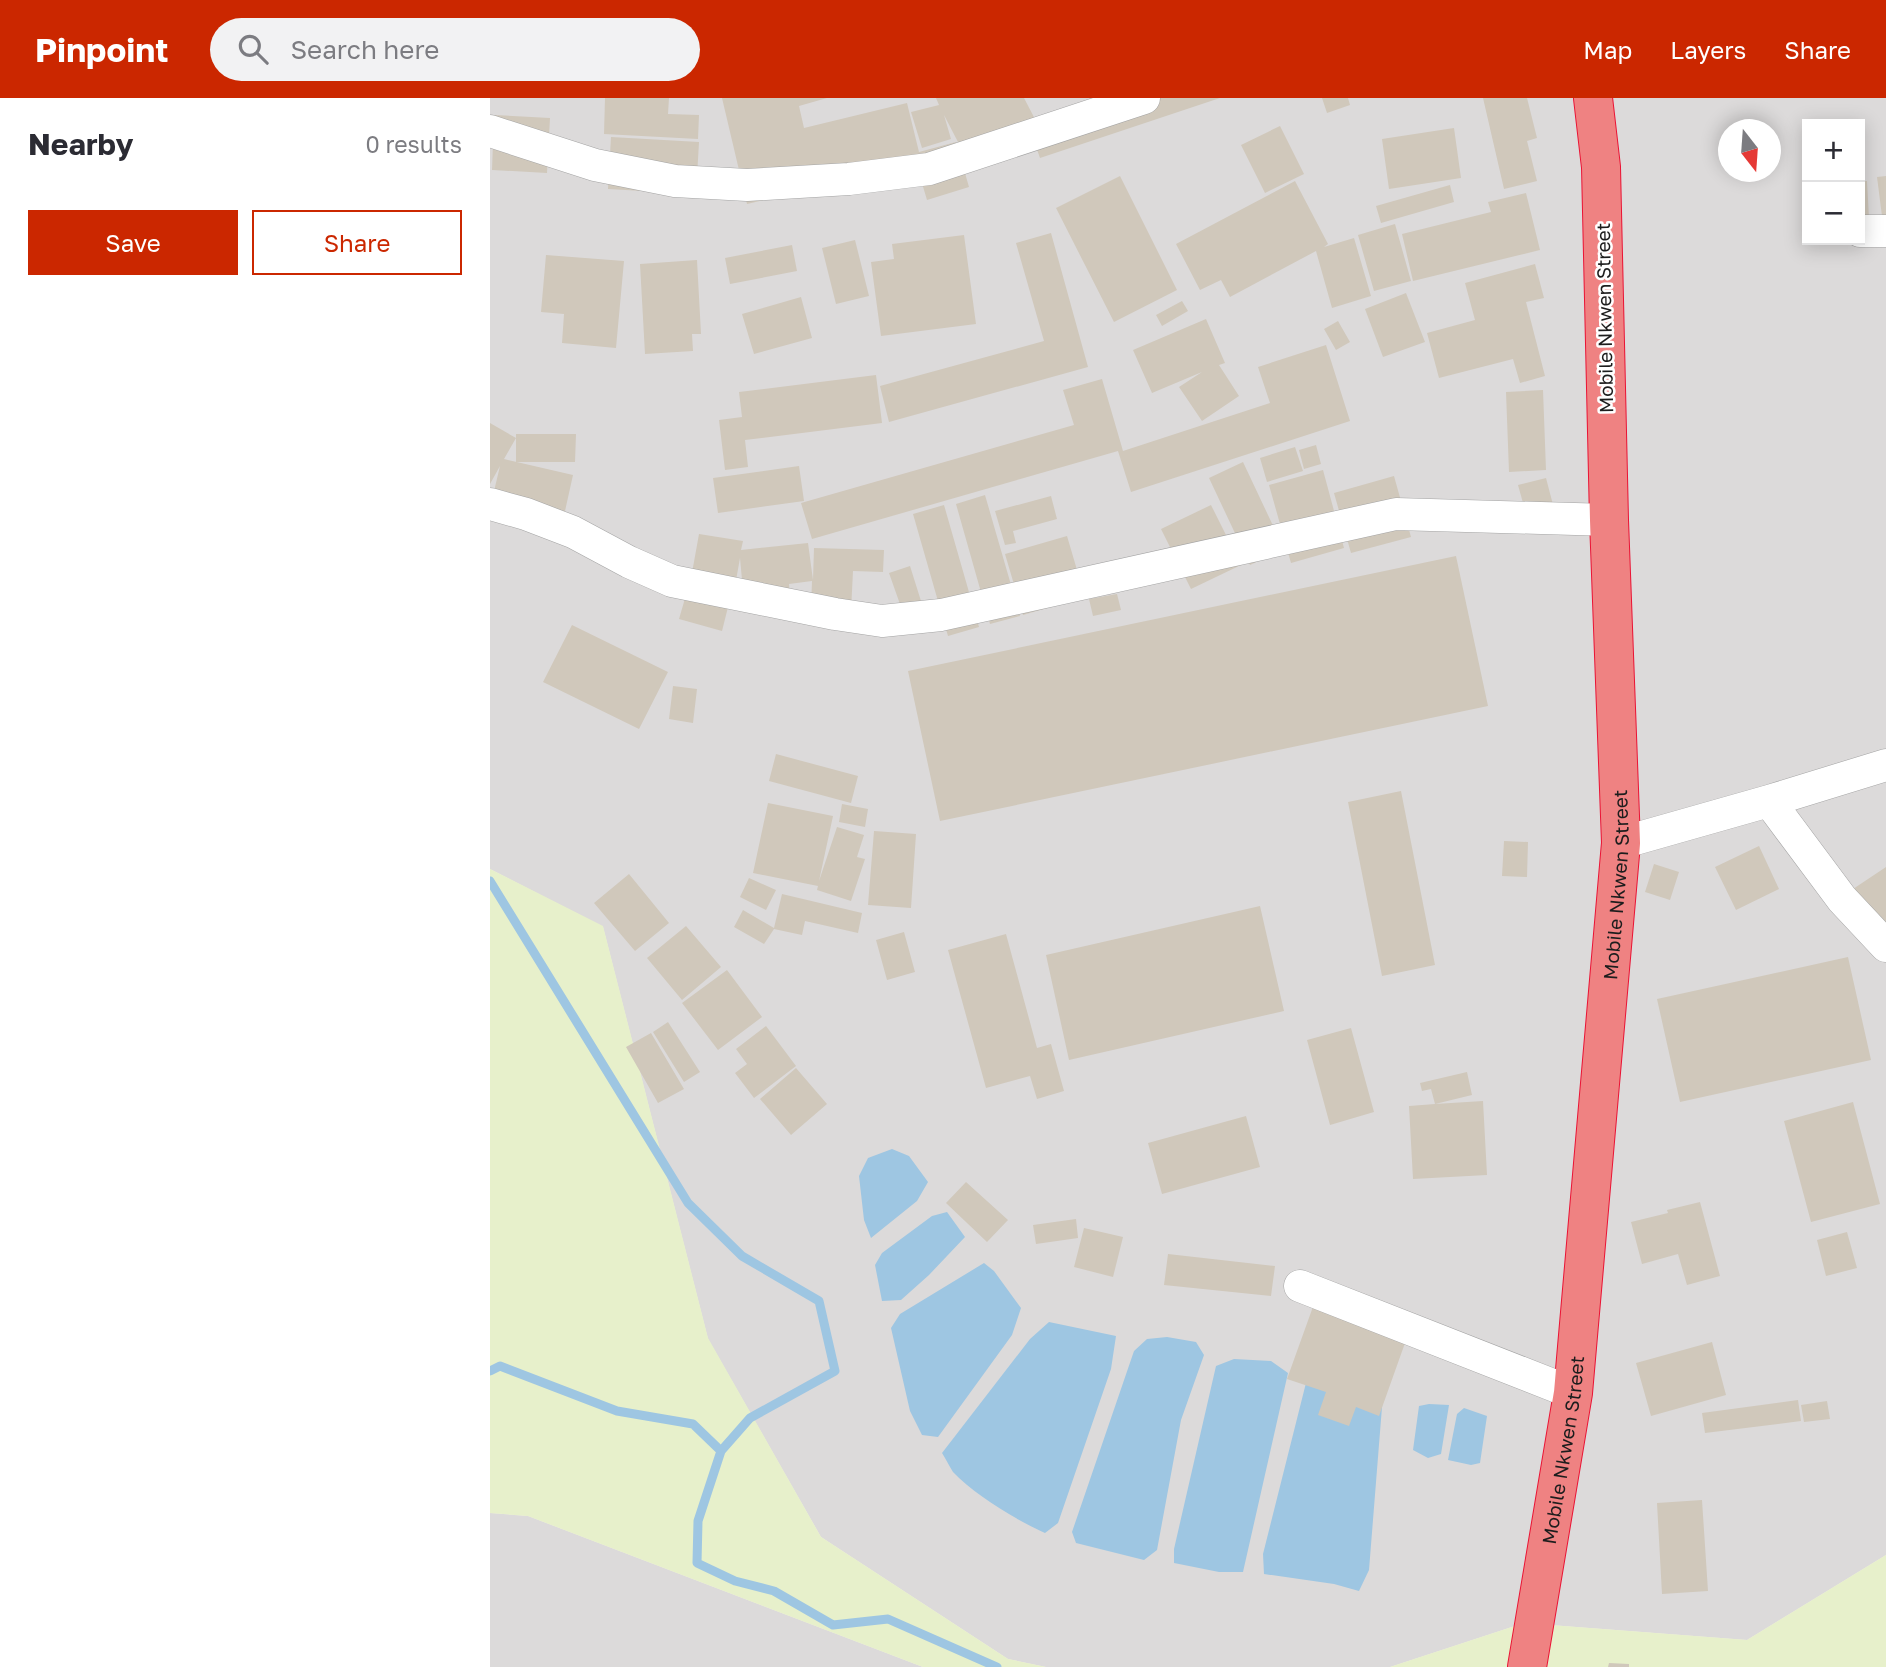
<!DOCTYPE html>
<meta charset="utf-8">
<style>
:root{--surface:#fff;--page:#f2f2f3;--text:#2b2b33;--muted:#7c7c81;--line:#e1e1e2;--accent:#cb2700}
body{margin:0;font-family:"Golos Text",sans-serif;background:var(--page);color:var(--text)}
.controls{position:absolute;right:21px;top:21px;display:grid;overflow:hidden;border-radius:0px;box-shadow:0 4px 18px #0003}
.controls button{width:63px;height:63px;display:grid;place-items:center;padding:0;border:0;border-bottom:2px solid var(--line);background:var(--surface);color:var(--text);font:35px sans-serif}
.compass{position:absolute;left:1228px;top:21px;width:63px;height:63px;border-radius:50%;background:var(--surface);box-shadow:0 4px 18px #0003;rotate:163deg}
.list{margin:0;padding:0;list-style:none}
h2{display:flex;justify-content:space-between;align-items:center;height:91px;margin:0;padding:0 28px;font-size:30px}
h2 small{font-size:23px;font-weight:400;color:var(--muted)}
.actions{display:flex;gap:14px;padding:21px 28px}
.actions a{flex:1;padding:16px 0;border:2px solid var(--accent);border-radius:0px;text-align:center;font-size:24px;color:var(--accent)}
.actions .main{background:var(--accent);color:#fff}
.icon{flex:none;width:38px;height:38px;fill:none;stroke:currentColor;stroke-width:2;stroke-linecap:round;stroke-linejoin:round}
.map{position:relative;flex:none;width:1396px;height:1569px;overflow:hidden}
header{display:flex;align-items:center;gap:42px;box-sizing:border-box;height:98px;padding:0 35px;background:var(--accent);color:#fff}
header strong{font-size:33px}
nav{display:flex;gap:38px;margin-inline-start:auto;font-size:24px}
.search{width:490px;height:63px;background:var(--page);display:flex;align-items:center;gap:18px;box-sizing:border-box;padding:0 24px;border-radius:38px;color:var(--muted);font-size:26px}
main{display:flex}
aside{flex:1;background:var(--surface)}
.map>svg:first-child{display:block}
.residential{fill:#dcdada;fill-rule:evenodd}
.farmland{fill:#e7f0cb}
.water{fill:#9ec6e2}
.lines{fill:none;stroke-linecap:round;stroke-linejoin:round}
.stream{stroke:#9ec6e2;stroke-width:9}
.building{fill:#d0c8bb}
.minor-casing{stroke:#a4a4a4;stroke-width:33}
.highway-casing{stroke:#ea1334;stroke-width:40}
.minor{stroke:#fff;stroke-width:32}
.highway{stroke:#ef8282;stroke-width:38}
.labels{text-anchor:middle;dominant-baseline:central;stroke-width:5;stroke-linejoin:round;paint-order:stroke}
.street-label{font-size:19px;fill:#1d1d1d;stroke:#fff}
</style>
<header>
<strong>Pinpoint</strong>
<div class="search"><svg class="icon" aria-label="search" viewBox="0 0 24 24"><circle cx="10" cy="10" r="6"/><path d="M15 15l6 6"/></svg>Search here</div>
<nav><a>Map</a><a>Layers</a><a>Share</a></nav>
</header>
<main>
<aside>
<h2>Nearby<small>0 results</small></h2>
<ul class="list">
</ul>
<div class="actions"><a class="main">Save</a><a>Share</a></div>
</aside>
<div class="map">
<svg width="1396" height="1569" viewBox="0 0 1396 1569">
<rect width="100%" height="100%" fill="#f0eee2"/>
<path class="residential" d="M0,0h1396v1457l-139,85 -223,-17 -134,44h-344l-38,-8 -187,-122 -113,-198 -105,-412 -113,-58zM1317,26h53v116h-53zM1238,32h42v42h-42z
M0,1415l38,3 395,151h-433z"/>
<path class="farmland" d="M0,771l113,57 105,412 113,199 187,122 38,8h-123l-395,-151 -38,-3z
M1396,1457v112h-496l134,-44 223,17z"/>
<path class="water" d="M402,1051l17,7 19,26 -11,19 -46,37 -7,-18 -5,-44 9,-18z
M457,1114l18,25 -36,38 -28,25 -19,1 -7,-36 7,-12 50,-37z
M494,1165l10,8 27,37 -9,27 -74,102 -16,-2 -12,-24 -19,-83 9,-14z
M559,1224l67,14 -5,33 -53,154 -13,10c-29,-13 -70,-38 -92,-61 -4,-6 -7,-13 -11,-19l88,-114z
M677,1239l29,5 8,13 -23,65 -24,130 -13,10 -68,-17 -4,-11 62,-181 13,-12z
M744,1261l37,2 17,12 -45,199h-24l-45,-9v-14l42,-183z
M820,1269l74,15 -15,188 -10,21 -25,-7 -70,-10 -1,-20z
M939,1306l20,1 -8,49 -13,4 -15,-8 6,-44z
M974,1310l23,8 -7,47 -9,2 -23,-5 9,-46z"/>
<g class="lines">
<path class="stream" d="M0,783l198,322 54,53 77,45 16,70 -85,47 -29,33
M0,1273l10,-5 117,45 76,13 28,27 -23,70 -1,42 38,18 39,10 59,34 55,-6 109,48"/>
</g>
<path class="building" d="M115,0h64l-1,16 31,1 -1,24 -94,-5z
M232,0h105l-28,8 5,22 103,-25 12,49 37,-10 13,45 -42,13 -11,-37 -169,41z
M446,0h88l12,23 69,-23h115l-180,60 -7,-20 -61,31 -28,-54 7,24 -29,9 -11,-36 28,-7z
M832,0h26l2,7 -23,8z
M993,0h44l10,40 -10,3 10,40 -33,8z
M4,17l56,3 -3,55 -55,-3z
M790,28l24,48 -39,19 -24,-48z
M964,30l7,50 -72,11 -7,-50z
M121,39l88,5 -3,52 -88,-5z
M630,78l57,114 -63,32 -58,-114z
M1396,78v48h-3l-6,-47z
M805,83l33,63 -4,3 30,-9 17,58 -39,12 -16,-57 -86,46 -9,-17 -21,10 -24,-46z
M1370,83h7l2,37h-9z
M960,87l4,17 -73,21 -5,-17z
M1036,95l14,57 -127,31 -11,-47 89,-22 -3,-10z
M905,126l16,57 -37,10 -16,-56z
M561,135l37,134 -199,55 -9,-36 164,-45 -28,-98z
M474,137l12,89 -95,12 -10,-74 23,-3 -2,-15z
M365,142l14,56 -33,8 -14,-56z
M302,147l5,26 -67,13 -5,-26z
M56,157l78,6 -8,87 -54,-5 2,-29 -23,-2z
M207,162l4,74h-9l1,17 -48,3 -5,-90z
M1045,166l9,34 -18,4 19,74 -25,7 -7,-24 -74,19 -12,-45 48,-13 -10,-37z
M916,195l19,49 -42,15 -18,-48z
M311,199l11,41 -58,16 -12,-40z
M692,203l6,10 -26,15 -6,-11z
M716,221l19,44 -6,2 20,31 -37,25 -23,-34 23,-15 -50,21 -19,-43z
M848,223l12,21 -14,8 -12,-21z
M836,247l24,76 -219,71 -13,-41 -306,88 -11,-36 273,-78 -11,-35 39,-11 21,72 147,-48 -12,-36z
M386,277l6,48 -137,17 3,27 -23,3 -6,-50 23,-3 -3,-25z
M1053,292l3,80 -37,2 -3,-80z
M0,325l26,15 -12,21 69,16 -12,54 -71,-21 10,-42 -10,18z
M26,336h60l-1,28h-59z
M826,347l5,19 -17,5 -5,-19z
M805,349l8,24 -36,11 -7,-24z
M753,364l41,87 -34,16 -41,-87z
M309,368l5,35 -86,12 -5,-35z
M833,372l21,78 -53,15 -22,-78z
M904,378l17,61 -60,16 -17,-60z
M1056,380l11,42 -27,8 -12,-43z
M495,397l35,121 -30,8 -34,-120z
M561,398l6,23 -44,12 3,12 -11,2 -10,-34z
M454,407l35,122 -31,9 -35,-122z
M721,407l30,60 -50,24 -30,-60z
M209,436l44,7 -2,9 67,-7 5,37 1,-32 70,2 -1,22 -30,-1 -2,40 -40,-2 1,-28 -23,3 2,23 -46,5 -5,-54 -8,45 -44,-8z
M577,438l18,61 -62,18 -18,-61z
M966,458l32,150 -548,115 -32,-150z
M420,468l11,35 -20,6 -12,-34z
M627,496l4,16 -28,6 -4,-17z
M196,497l42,12 -6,24 -43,-12z
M82,527l96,47 -29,57 -96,-47z
M183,588l24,3 -4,34 -24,-4z
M286,656l82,22 -7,27 -82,-22z
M911,693l34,174 -53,11 -34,-174z
M278,705l65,13 -14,65 18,-54 27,8 -7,22 8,2 -14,42 -34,-11 1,-4 -65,-13z
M352,706l26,5 -3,18 -26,-5z
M384,733l42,3 -5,74 -43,-3z
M1014,743l24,1 -1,35 -25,-1z
M1269,748l20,43 -43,21 -21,-43z
M1164,766l25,8 -9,28 -25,-8z
M1396,769v84l-39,-58z
M139,776l40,49 -34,28 -41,-48z
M259,780l27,12 -10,20 -26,-13z
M292,796l80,19 -4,20 -53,-12 -3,14 -28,-6 -10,15 -30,-17 9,-17 31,18z
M770,808l24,105 -215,49 -23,-105z
M196,828l35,41 -39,33 -35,-42z
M414,834l11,40 -28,8 -11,-40z
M516,836l31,114 14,-4 13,47 -27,8 -7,-23 -44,12 -38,-138z
M1358,859l23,103 -191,42 -23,-103z
M237,872l35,47 -44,33 -36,-47z
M178,924l32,50 -16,10 -31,-50z
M276,928l30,40 -42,32 -19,-25 12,-9 -11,-15z
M861,930l23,84 -44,13 -23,-85z
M161,935l33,56 -26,14 -32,-56z
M306,970l31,36 -36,31 -31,-36z
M977,974l5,23 -37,9 48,-3 4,74 -74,4 -4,-73 26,-2 -4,-15 -9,2 -2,-8z
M1363,1004l27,102 -69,18 -27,-101z
M756,1018l14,51 -98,27 -14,-51z
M476,1084l42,38 -21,22 -41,-39z
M1210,1104l20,74 -33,9 -9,-31 -36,10 -11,-42 37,-9 -1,-3z
M586,1121l2,19 -42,6 -3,-19z
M594,1130l39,9 -10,40 -39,-10z
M1357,1134l10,36 -31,8 -9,-36z
M678,1156l107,12 -4,30 -107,-11z
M829,1192l86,53 -26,73 -23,-9 -7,19 -31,-11 8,-23 -39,-13z
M1222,1244l14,53 -75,21 -15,-53z
M1308,1302l3,21 -96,12 -3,-20z
M1337,1303l3,18 -26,3 -3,-17z
M1212,1402l6,91 -46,3 -5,-91z
M1119,1565l20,1v3h-21z"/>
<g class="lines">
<g class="minor-casing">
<path id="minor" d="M0,33l105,34 80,16 72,4 102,-6 80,-10 215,-71
M1370,133h26
M0,406l36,10 47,18 56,30 43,19 163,33 47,7 59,-6 455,-101 213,6
M1279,703l73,98 44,47
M1131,745l148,-42 117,-36
M810,1188l273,107"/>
</g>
<g class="highway-casing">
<g id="highway">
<path id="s1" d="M1037,1569l46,-274 48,-550 -12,-323 -8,-353 -8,-69"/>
</g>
</g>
<use href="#minor" class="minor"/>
<use href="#highway" class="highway"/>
</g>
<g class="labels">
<g class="street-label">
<text transform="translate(1114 220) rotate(-91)">Mobile Nkwen Street</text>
<text stroke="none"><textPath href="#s1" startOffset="788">Mobile Nkwen Street</textPath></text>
<text stroke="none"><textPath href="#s1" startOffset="220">Mobile Nkwen Street</textPath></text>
</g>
</g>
</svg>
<div class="controls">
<button>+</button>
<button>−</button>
</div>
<svg class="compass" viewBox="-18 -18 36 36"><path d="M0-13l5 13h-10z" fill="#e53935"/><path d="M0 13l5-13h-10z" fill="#7c7c81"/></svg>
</div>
</main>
